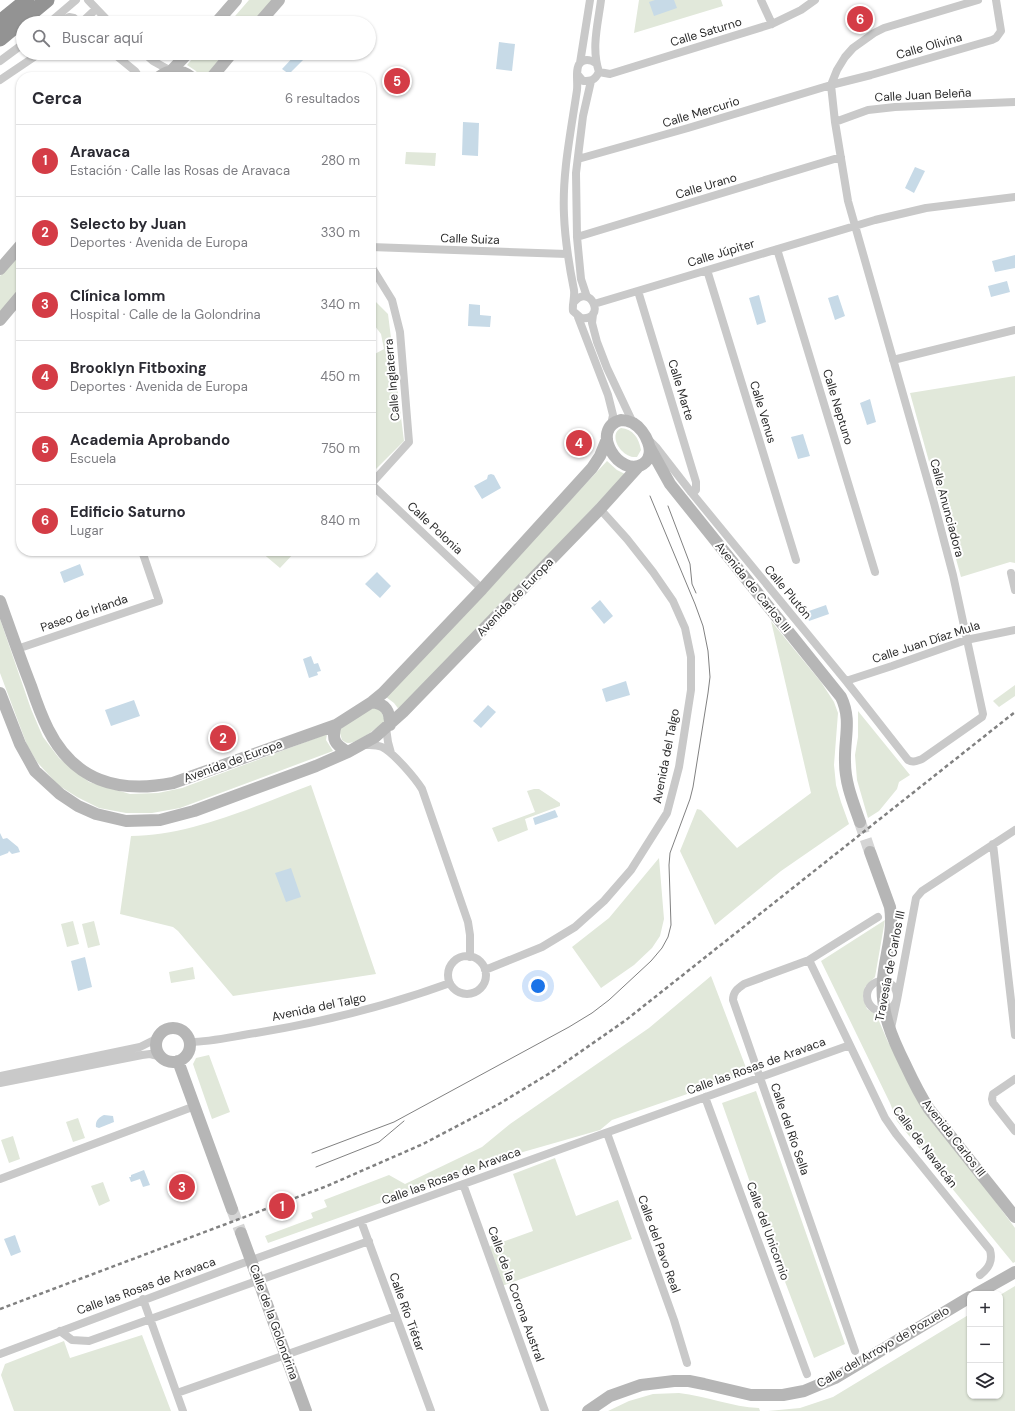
<!DOCTYPE html>
<html lang="es">
<meta charset="utf-8">
<style>
:root{--surface:#fff;--page:#f7f7f7;--text:#2b2b33;--muted:#7c7c81;--line:#e1e1e2;--accent:#d43c46}
body{margin:0;font-family:"DM Sans",sans-serif;background:var(--page);color:var(--text)}
.controls{position:absolute;right:12px;bottom:12px;display:grid;overflow:hidden;border-radius:8px;box-shadow:0 1px 3px #0004}
.controls button{width:36px;height:36px;display:grid;place-items:center;padding:0;border:0;border-bottom:1px solid var(--line);background:var(--surface);color:var(--text);font:20px sans-serif}
.you{position:absolute;left:538px;top:986px;width:14px;height:14px;margin:-10px;border:3px solid #fff;border-radius:50%;background:#1a73e8;box-shadow:0 0 0 6px #1a73e833}
.badge{display:grid;place-items:center;width:26px;height:26px;border-radius:50%;background:var(--accent);color:#fff;font-size:13px;font-weight:700}
.pin{position:absolute;translate:-50% -50%;border:2px solid #fff;box-shadow:0 1px 4px #0006}
.list{margin:0;padding:0;list-style:none}
h2{display:flex;justify-content:space-between;align-items:center;height:52px;margin:0;padding:0 16px;font-size:17px}
h2 small{font-size:13px;font-weight:400;color:var(--muted)}
.list li{display:grid;grid-template-columns:26px 1fr auto;gap:12px;align-items:center;box-sizing:border-box;height:72px;padding:0 16px;border-top:1px solid var(--line)}
.list b{display:block;font-size:15px;white-space:nowrap}
.list p{margin:0;font-size:13px;white-space:nowrap;color:var(--muted)}
.list em{font-size:13px;font-style:normal;color:var(--muted)}
.icon{flex:none;width:22px;height:22px;fill:none;stroke:currentColor;stroke-width:2;stroke-linecap:round;stroke-linejoin:round}
.map{position:relative;flex:none;width:1015px;height:1411px;overflow:hidden}
.search{position:absolute;background:var(--surface);box-shadow:0 1px 3px #0004;left:16px;top:16px;width:360px;height:44px;display:flex;align-items:center;gap:10px;box-sizing:border-box;padding:0 14px;border-radius:22px;color:var(--muted);font-size:15px}
.panel{position:absolute;background:var(--surface);box-shadow:0 1px 3px #0004;left:16px;top:72px;width:360px;height:484px;border-radius:16px}
.map>svg:first-child{display:block}
.green{fill:#e1e8da}
.water{fill:#c7dae7}
.lines{fill:none;stroke-linecap:round;stroke-linejoin:round}
.secondary-tunnel{stroke:#d5d5d5;stroke-width:12;stroke-dasharray:12 6;stroke-linecap:butt}
.street{stroke:#c9c9c9;stroke-width:8}
.secondary{stroke:#b6b6b6;stroke-width:12}
.highway{stroke:#939393;stroke-width:15}
.tram{stroke:#818181;stroke-width:1}
.rail{stroke:#818181;stroke-width:2.5;stroke-dasharray:4 3;stroke-linecap:butt}
.labels{text-anchor:middle;dominant-baseline:central;stroke-width:4;stroke-linejoin:round;paint-order:stroke}
.street-label{font-size:12px;fill:#2c2c2c;stroke:#fff}
</style>
<div class="map">
<svg width="1015" height="1411" viewBox="0 0 1015 1411">
<rect width="100%" height="100%" fill="#fff"/>
<path class="green" d="M249,0h24l-22,23h-22z
M639,0h82l2,6 -89,27z
M197,53h26l-5,5 2,4 -14,15h-6l-4,-6 -9,-6z
M406,152l30,1 -1,13 -30,-2z
M21,252v37l-21,25v-38z
M375,301l13,13 16,127 -33,33v-118l13,-7 -3,-15 -10,-13 1,-17z
M1015,376v187l-5,-1 -49,15 -51,-184z
M621,428c12,1 18,10 20,22l-4,7c-15,2 -30,-22 -16,-29z
M607,461l10,9 8,4 -225,237 -6,-8 -8,-6z
M262,551h34l-16,17 -19,-16z
M0,619l31,90 12,28 16,21 30,24 41,12 28,-1 24,-5 145,-54 -1,6 7,11 -153,57 -28,5h-26l-27,-5 -22,-11 -19,-12 -21,-23 -10,-17 -27,-72z
M771,621l50,61 13,20 4,11 -4,52 2,20 5,17 8,22 -68,47 -66,54 -35,-74 17,-42 4,1 36,38 74,-55z
M1015,685v11l-16,11 -6,-6z
M371,707l9,1 5,13c-7,6 -28,23 -37,22 -2,0 -4,-2 -6,-3l-3,-10z
M858,711l52,64 -11,7 -2,7 -18,22 -11,7 -11,-38 -2,-25 3,-18z
M311,785l65,189 -143,22 -55,-65 -5,-4 -53,-13 11,-78c59,0 124,-30 180,-51z
M534,789h5l21,14v3l-35,13 3,11 -30,12 -6,-14 43,-16 -8,-21z
M659,858l5,61 -4,17 -8,12 -18,17 -33,23 -29,-41 37,-29z
M885,920l-10,57 -10,10 -2,11 4,11 9,5 12,28 76,117 51,69v34l-2,1 -116,-142 -7,-18 -69,-142z
M73,921l6,23 -12,3 -6,-23z
M94,921l6,24 -12,3 -6,-24z
M193,967l2,12 -24,4 -2,-11z
M711,976l37,97 -136,47 -12,10 -77,22 -255,91 -3,-7 48,-18 -2,-5 16,-6 -3,-7 65,-25 16,9 77,-37 28,-23 139,-96z
M209,1055l21,57 -18,7 -19,-55 3,-6z
M756,1091l89,253 -31,14 -30,-79 -62,-176z
M78,1118l7,20 -12,4 -7,-20z
M13,1136l7,23 -11,4 -8,-23z
M555,1158l21,58 42,-16 14,39 -130,47 -14,-39 45,-16 -20,-57z
M103,1182l7,19 -11,5 -8,-20z
M1015,1286v125h-247l32,-3 33,-11 137,-83v82h30v-101z
M142,1335l29,76h-157l-13,-36 4,-11 59,-23 6,17z
M679,1393c27,3 53,14 80,15l1,3h-152l21,-10 24,-7z"/>
<path class="water" d="M655,0h19l3,8 -23,8 -5,-14z
M499,42l16,2 -3,27 -16,-2z
M297,53l7,6 -15,15 -7,-5z
M463,122l16,1 -1,33 -16,-1z
M915,167l10,4 -11,22 -9,-5z
M1015,255v13l-20,4 -3,-11z
M1007,281l3,11 -19,5 -3,-11z
M759,295l7,27 -9,3 -8,-27z
M838,295l7,21 -10,4 -7,-22z
M469,304l11,1v10l11,1 -1,11 -22,-1z
M870,399l6,23 -9,3 -7,-22z
M803,434l7,22 -12,3 -7,-22z
M491,474l3,1 7,13 -19,11 -8,-13 13,-7 1,-4z
M80,564l4,11 -20,8 -4,-11z
M377,572l14,14 -11,12 -15,-14z
M600,600l13,16 -9,8 -13,-16z
M826,605l3,9 -20,7 -3,-9z
M311,656l3,8 4,-1 3,8 -4,1 1,3 -9,3 -6,-19z
M626,681l4,14 -24,7 -4,-13z
M134,700l6,16 -29,10 -6,-16z
M488,705l8,7 -15,16 -8,-7z
M555,810l3,7 -23,8 -2,-7z
M0,833l3,6 4,-1 11,9 2,5 -8,2 -3,-3 -1,2 -8,3z
M291,868l10,29 -15,5 -11,-29z
M85,957l7,30 -14,4 -7,-30z
M104,1115l9,1 1,6 -15,6 -3,-1c-1,-6 3,-10 8,-12z
M144,1170l6,15 -7,2 -3,-8 -9,3 -2,-5h2v-2z
M15,1235l6,17 -10,4 -7,-17z"/>
<g class="lines">
<path class="secondary-tunnel" d="M860,822l10,30
M232,1209l9,24"/>
<path class="street" d="M88,0l22,23
M761,0l11,24
M49,23l27,-23
M58,23l11,-6 5,1 6,5
M81,23l15,-14
M113,53l22,18 4,6
M144,53l9,8 18,10
M0,61l23,-17
M580,63l10,-63
M599,72l11,2 162,-50 29,-14 14,-10
M578,75l5,6c9,0 12,-1 16,-9 -8,-24 -1,-48 2,-72
M0,80l40,-27
M835,122l33,-12 27,-3 120,-5
M578,159l110,-31 143,-43 40,-10 121,-35 4,-2 5,-7 -5,-31
M577,237l264,-80
M371,247l196,7
M777,249l98,323
M371,266l21,34 8,32 9,110 -38,42 111,105
M707,270l89,290
M638,291l58,191v8l-2,2h-3
M587,297l-6,-18 -4,-42 -1,-64 7,-57 8,-35
M574,302c17,-20 33,19 7,16l-8,-7c-1,-7 2,-13 1,-21 -5,-25 -9,-50 -10,-75 -2,-42 7,-84 13,-125 1,-7 -2,-22 3,-27 5,-5 11,-3 16,0
M594,304l281,-84 51,-12 89,-11
M593,314l-1,9 5,19 10,26 26,55
M578,317l30,78 5,20 -2,10
M893,360l122,-30
M648,439l8,8 35,45 155,189 62,79c5,3 8,1 14,-1l60,-42 1,-3 -30,-139 -19,-72 -86,-302 -13,-79 -4,-37 6,-15 8,-13 8,-9 21,-15 10,-5 94,-28
M1011,573l4,17
M17,649l142,-48 -17,-50
M846,681l46,-15 74,-26 49,-10
M386,728l2,14 3,11
M363,745c7,0 13,-1 19,2 12,6 33,31 40,42l46,133 2,13v22
M993,844l22,191
M448 975a19 19 0 1 1 38 0a19 19 0 1 1-38 0Z
M809,960l76,158 11,16 94,116c3,11 -1,18 -10,25
M485,970l57,-23 33,-20 29,-26 27,-31 36,-57 12,-46 12,-77v-33l-6,-29 -12,-27 -20,-29 -26,-33 -27,-30
M867 996a15 15 0 1 1 30 0a15 15 0 1 1-30 0Z
M891,1028l6,-28 19,-102 6,-7 93,-61
M190,1042c22,0 45,-6 66,-9 67,-11 131,-27 194,-50
M0,1076l140,-29 18,-9
M1015,1079l-22,15 -1,5 1,4 22,28
M0,1083l142,-28 8,-1 12,3
M705,1097l102,277
M607,1133l67,187 13,43
M0,1179l195,-73
M463,1184l82,227
M361,1221l70,190
M143,1299l40,112
M60,1331l12,9 17,1 280,-100
M855,1351l-122,-351c0,-8 4,-11 11,-16l65,-24 69,-43
M0,1354l235,-88 615,-221
M177,1393l219,-77"/>
<path class="secondary" d="M216,23l20,-23
M259,23l20,-23
M172,70l16,-17
M159,77c10,-8 22,-8 32,0
M212,77l20,-24
M0,269l21,-24
M0,320l21,-25
M621,420c4,0 8,1 12,3 12,7 25,31 10,41 -23,15 -55,-35 -22,-44z
M650,448l20,36 171,213c11,23 3,41 4,65 0,21 8,40 15,60
M0,601c10,28 20,57 31,85 5,15 10,29 17,43 26,52 70,65 125,54l163,-58 36,-23 11,-9 99,-104 110,-121 8,-12 7,-17
M0,693l20,51 15,27 25,23 18,12 18,8 30,7 34,-1 34,-9 122,-45 32,-14 27,-15 28,-25 197,-203 38,-42
M372,702c14,2 18,9 18,23
M336,725c-5,14 -1,20 12,27
M870,852l20,55c4,25 -5,48 -7,72 -3,32 9,59 23,87 7,15 14,29 23,43l86,108
M156 1045a17 17 0 1 1 34 0a17 17 0 1 1-34 0Z
M178,1061l54,148
M241,1233l65,178
M976,1294l39,-22
M588,1411l22,-15 31,-11 33,-4h15l15,3 47,11h32l21,-4 31,-13 135,-81"/>
<path class="highway" d="M0,22l27,-22
M0,39l47,-39"/>
<path class="tram" d="M668,506l22,58 2,20 4,9
M312,1153l82,-31 175,-95 23,-14 17,-13 42,-39 11,-13 6,-11 3,-12 -2,-60 1,-12 20,-54 3,-12 15,-94 2,-16 -2,-26 -5,-25 -8,-22 -45,-108
M316,1167l63,-25 25,-21"/>
<path class="rail" d="M0,1309l327,-123 96,-42 76,-40 51,-31 76,-53 389,-308"/>
</g>
<g class="labels">
<g class="street-label">
<text transform="translate(706 32) rotate(-17)">Calle Saturno</text>
<text transform="translate(929 46) rotate(-16)">Calle Olivina</text>
<text transform="translate(923 95) rotate(-3)">Calle Juan Beleña</text>
<text transform="translate(701 112) rotate(-17)">Calle Mercurio</text>
<text transform="translate(706 186) rotate(-17)">Calle Urano</text>
<text transform="translate(470 239) rotate(2)">Calle Suiza</text>
<text transform="translate(721 253) rotate(-17)">Calle Júpiter</text>
<text transform="translate(392 380) rotate(-95)">Calle Inglaterra</text>
<text transform="translate(681 390) rotate(73)">Calle Marte</text>
<text transform="translate(838 407) rotate(73)">Calle Neptuno</text>
<text transform="translate(763 412) rotate(73)">Calle Venus</text>
<text transform="translate(947 508) rotate(75)">Calle Anunciadora</text>
<text transform="translate(435 528) rotate(43)">Calle Polonia</text>
<text transform="translate(753 587) rotate(51)">Avenida de Carlos III</text>
<text transform="translate(788 592) rotate(50)">Calle Plutón</text>
<text transform="translate(515 597) rotate(-46)">Avenida de Europa</text>
<text transform="translate(84 613) rotate(-19)">Paseo de Irlanda</text>
<text transform="translate(926 642) rotate(-18)">Calle Juan Díaz Mula</text>
<text transform="translate(666 756) rotate(-79)">Avenida del Talgo</text>
<text transform="translate(233 761) rotate(-20)">Avenida de Europa</text>
<text transform="translate(890 966) rotate(-79)">Travesía de Carlos III</text>
<text transform="translate(319 1007) rotate(-12)">Avenida del Talgo</text>
<text transform="translate(756 1066) rotate(-20)">Calle las Rosas de Aravaca</text>
<text transform="translate(790 1129) rotate(71)">Calle del Río Sella</text>
<text transform="translate(954 1138) rotate(52)">Avenida Carlos III</text>
<text transform="translate(925 1147) rotate(53)">Calle de Navalcán</text>
<text transform="translate(451 1176) rotate(-20)">Calle las Rosas de Aravaca</text>
<text transform="translate(768 1231) rotate(70)">Calle del Unicornio</text>
<text transform="translate(659 1244) rotate(70)">Calle del Pavo Real</text>
<text transform="translate(146 1286) rotate(-20)">Calle las Rosas de Aravaca</text>
<text transform="translate(516 1294) rotate(70)">Calle de la Corona Austral</text>
<text transform="translate(407 1312) rotate(70)">Calle Río Tiétar</text>
<text transform="translate(274 1322) rotate(70)">Calle de la Golondrina</text>
<text transform="translate(883 1347) rotate(-30)">Calle del Arroyo de Pozuelo</text>
</g>
</g>
</svg>
<div class="controls">
<button>+</button>
<button>−</button>
<button><svg class="icon" aria-label="layers" viewBox="0 0 24 24"><path d="M12 4l9 5-9 5-9-5zM3 14l9 5 9-5"/></svg></button>
</div>
<div class="you"></div>
<div class="pin badge" style="left:282px;top:1206px">1</div>
<div class="pin badge" style="left:223px;top:738px">2</div>
<div class="pin badge" style="left:182px;top:1187px">3</div>
<div class="pin badge" style="left:579px;top:443px">4</div>
<div class="pin badge" style="left:397px;top:81px">5</div>
<div class="pin badge" style="left:860px;top:19px">6</div>
<div class="search"><svg class="icon" aria-label="search" viewBox="0 0 24 24"><circle cx="10" cy="10" r="6"/><path d="M15 15l6 6"/></svg>Buscar aquí</div>
<section class="panel">
<h2>Cerca<small>6 resultados</small></h2>
<ul class="list">
<li><span class="badge">1</span><div><b>Aravaca</b><p>Estación · Calle las Rosas de Aravaca</p></div><em>280 m</em></li>
<li><span class="badge">2</span><div><b>Selecto by Juan</b><p>Deportes · Avenida de Europa</p></div><em>330 m</em></li>
<li><span class="badge">3</span><div><b>Clínica Iomm</b><p>Hospital · Calle de la Golondrina</p></div><em>340 m</em></li>
<li><span class="badge">4</span><div><b>Brooklyn Fitboxing</b><p>Deportes · Avenida de Europa</p></div><em>450 m</em></li>
<li><span class="badge">5</span><div><b>Academia Aprobando</b><p>Escuela</p></div><em>750 m</em></li>
<li><span class="badge">6</span><div><b>Edificio Saturno</b><p>Lugar</p></div><em>840 m</em></li>
</ul>
</section>
</div>
